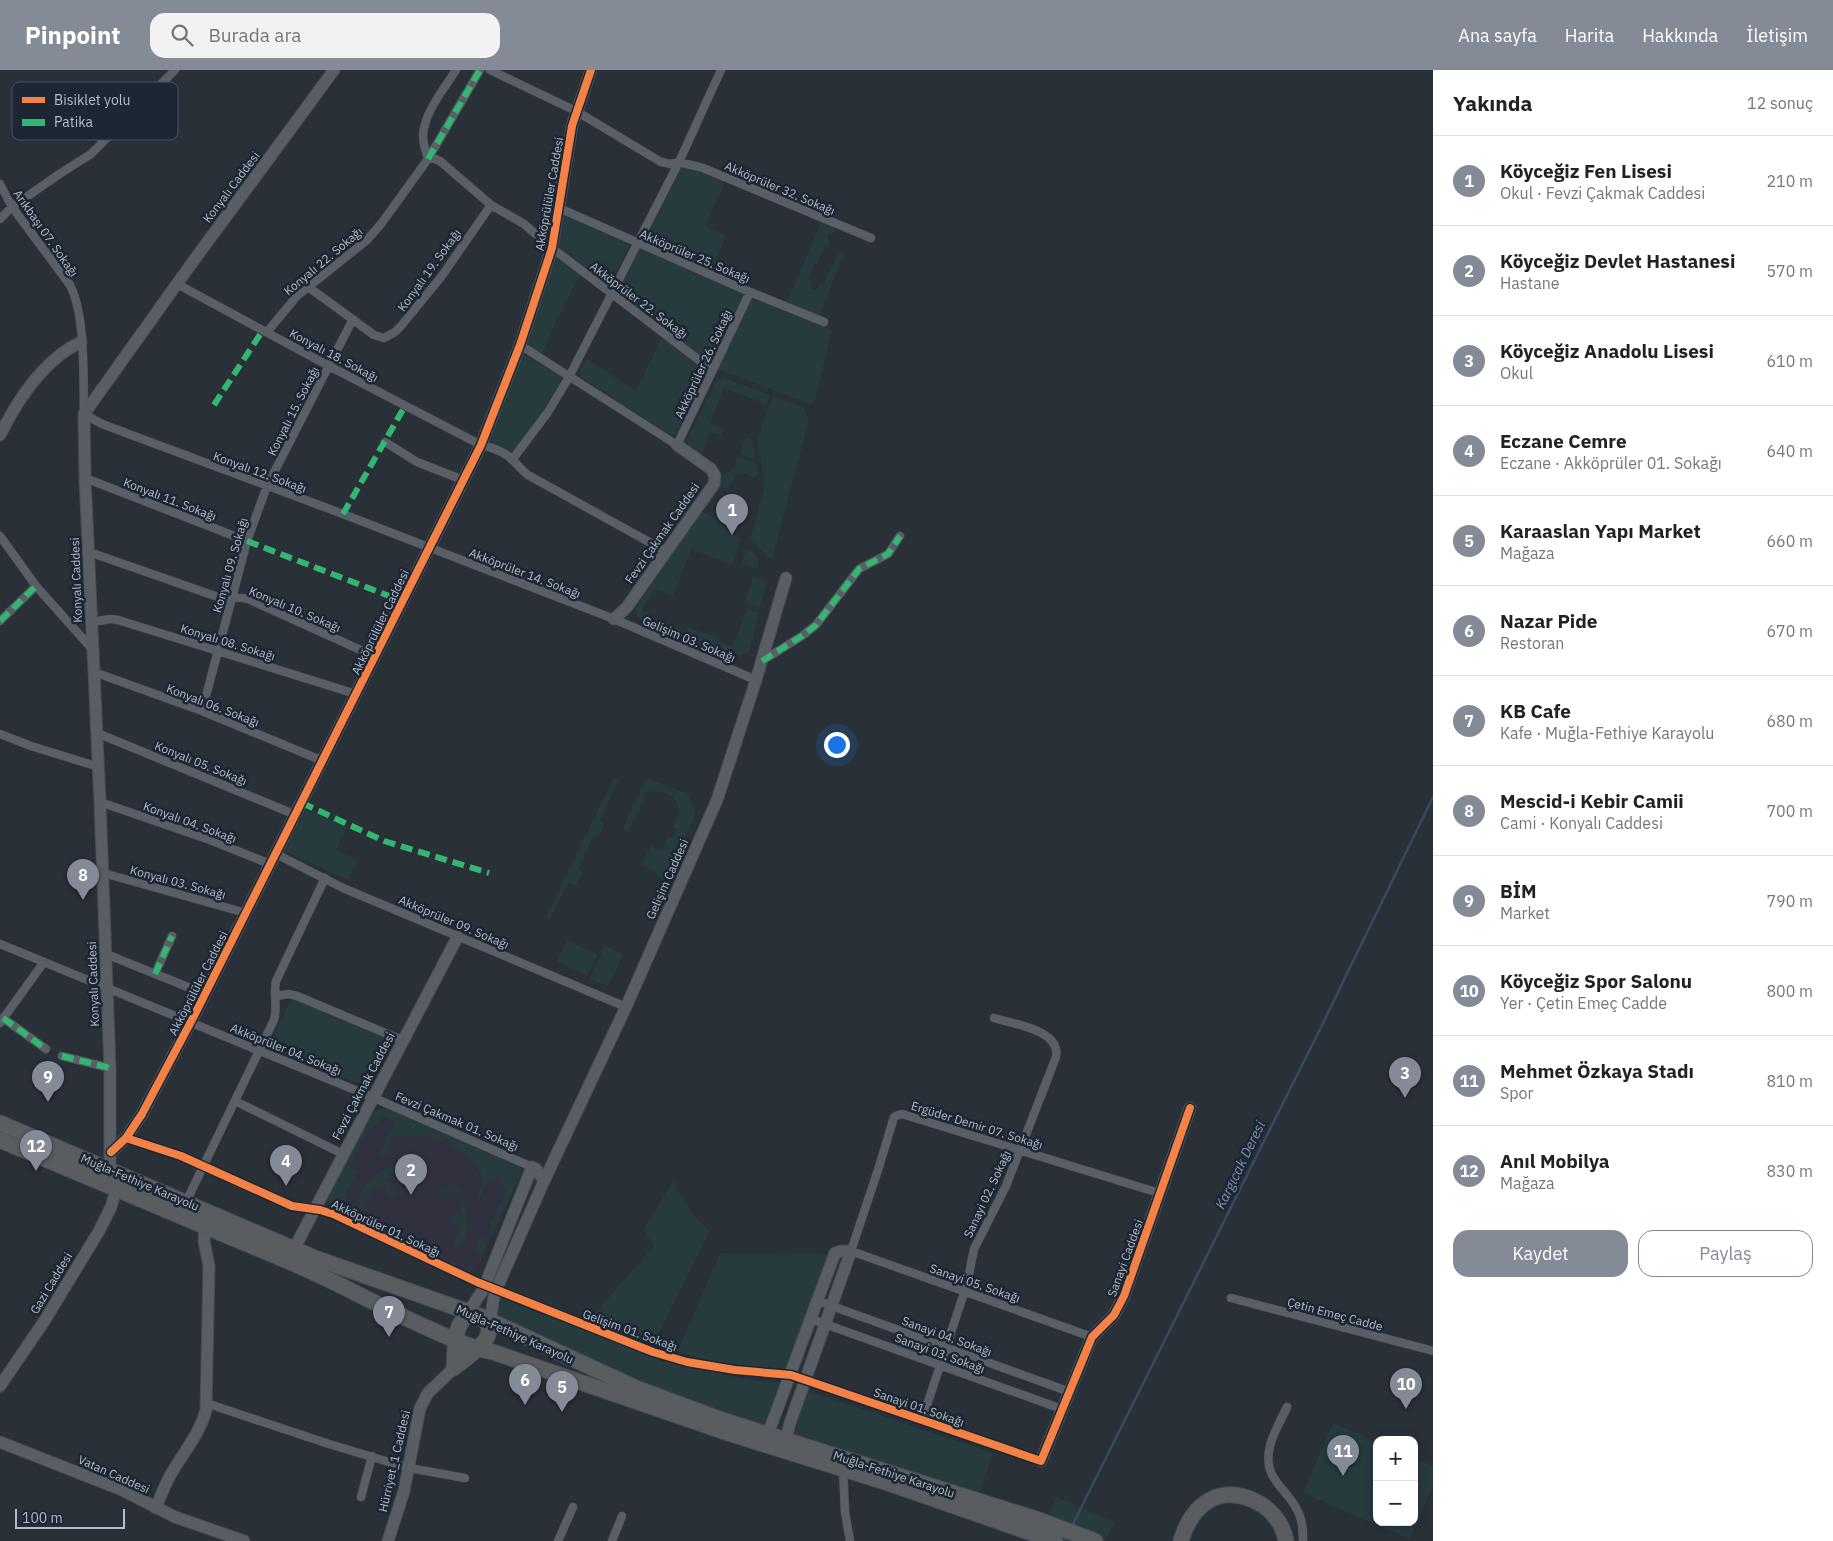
<!DOCTYPE html>
<html lang="tr">
<meta charset="utf-8">
<style>
:root{--surface:#fff;--page:#f2f2f2;--text:#222;--muted:#767676;--line:#e0e0e0;--accent:#848b96}
body{margin:0;font-family:"IBM Plex Sans",sans-serif;background:var(--page);color:var(--text)}
.controls{position:absolute;right:15px;bottom:15px;display:grid;overflow:hidden;border-radius:10px;box-shadow:0 2px 12px #0003}
.controls button{width:45px;height:45px;display:grid;place-items:center;padding:0;border:0;border-bottom:1px solid var(--line);background:var(--surface);color:var(--text);font:25px sans-serif}
.scale{position:absolute;left:15px;bottom:12px;width:110px;box-sizing:border-box;padding-left:5px;border:2px solid #b4bcc9;border-top:0;font-size:14px;line-height:18px;white-space:nowrap;color:#b4bcc9;-webkit-text-stroke:4px #1d2633;paint-order:stroke}
.you{position:absolute;left:836px;top:674px;width:18px;height:18px;margin:-12px;border:4px solid #fff;border-radius:50%;background:#1a73e8;box-shadow:0 0 0 8px #1a73e833}
.badge{display:grid;place-items:center;width:32px;height:32px;border-radius:50%;background:var(--accent);color:#fff;font-size:16px;font-weight:700}
.pin{position:absolute;translate:-50% -41px;filter:drop-shadow(0 1px 2px #0008)}
.pin::after{content:'';position:absolute;top:26px;width:18px;height:15px;background:inherit;clip-path:polygon(0 0,100% 0,50% 100%)}
.list{margin:0;padding:0;list-style:none}
h2{display:flex;justify-content:space-between;align-items:center;height:65px;margin:0;padding:0 20px;font-size:21px}
h2 small{font-size:16px;font-weight:400;color:var(--muted)}
.list li{display:grid;grid-template-columns:32px 1fr auto;gap:15px;align-items:center;box-sizing:border-box;height:90px;padding:0 20px;border-top:1px solid var(--line)}
.list b{display:block;font-size:19px;white-space:nowrap}
.list p{margin:0;font-size:16px;white-space:nowrap;color:var(--muted)}
.list em{font-size:16px;font-style:normal;color:var(--muted)}
.actions{display:flex;gap:10px;padding:15px 20px}
.actions a{flex:1;padding:11px 0;border:1px solid var(--accent);border-radius:15px;text-align:center;font-size:18px;color:var(--accent)}
.actions .main{background:var(--accent);color:#fff}
.icon{flex:none;width:28px;height:28px;fill:none;stroke:currentColor;stroke-width:2;stroke-linecap:round;stroke-linejoin:round}
.map{position:relative;flex:none;width:1433px;height:1471px;overflow:hidden}
header{display:flex;align-items:center;gap:30px;box-sizing:border-box;height:70px;padding:0 25px;background:var(--accent);color:#fff}
header strong{font-size:24px}
nav{display:flex;gap:28px;margin-inline-start:auto;font-size:18px}
.search{width:350px;height:45px;background:var(--page);display:flex;align-items:center;gap:12px;box-sizing:border-box;padding:0 18px;border-radius:15px;color:var(--muted);font-size:19px}
main{display:flex}
aside{flex:1;background:var(--surface)}
.map>svg:first-child{display:block}
.medical{fill:#31303e}
.green{fill:#273a3e}
.lines{fill:none;stroke-linecap:round;stroke-linejoin:round}
.stream{stroke:#384963;stroke-width:2.5}
.street-casing{stroke:#484c53;stroke-width:9}
.secondary-casing{stroke:#484c53;stroke-width:13}
.highway-casing{stroke:#474c53;stroke-width:17}
.street{stroke:#5a5e66;stroke-width:8}
.secondary{stroke:#595d64;stroke-width:11}
.highway{stroke:#5a5d60;stroke-width:15}
.quiet{stroke:#33b770;stroke-width:6;stroke-dasharray:12 6;stroke-linecap:butt}
.cycleway-casing{stroke:#1d2633;stroke-width:11}
.cycleway{stroke:#f48246;stroke-width:8}
.labels{text-anchor:middle;dominant-baseline:central;stroke-width:5;stroke-linejoin:round;paint-order:stroke}
.street-label{font-size:12px;fill:#b4bcc9;stroke:#1d2633}
.water-label{font-size:14px;font-style:italic;fill:#7c92b1;stroke:#1d2633}
.key{fill:#1d2633;stroke:#4a5360;stroke-width:1}
.key-label{font-size:14px;fill:#b4bcc9}
</style>
<header>
<strong>Pinpoint</strong>
<div class="search"><svg class="icon" aria-label="search" viewBox="0 0 24 24"><circle cx="10" cy="10" r="6"/><path d="M15 15l6 6"/></svg>Burada ara</div>
<nav><a>Ana sayfa</a><a>Harita</a><a>Hakkında</a><a>İletişim</a></nav>
</header>
<main>
<div class="map">
<svg width="1433" height="1471" viewBox="0 0 1433 1471">
<rect width="100%" height="100%" fill="#2a3038"/>
<path class="medical" d="M382,1046l13,6 -8,19 10,-3 20,-2 12,1 13,5 3,-4 8,4 -2,4 21,16 11,16v6l-6,6 2,12 8,-20 11,-2 4,2 4,7 -17,38 3,2 -5,11 -13,9 8,8 -8,16 -4,1 -73,-35 2,-6 -48,-23 -5,-5 -1,-6 2,-7 12,-20 -9,-6 19,-38 6,-2z"/>
<path class="green" d="M689,97l36,16 -20,43 21,10 -14,35 -68,-29 36,-73z
M566,143l64,32 -21,41 -51,-41z
M821,152l15,6 -1,4 -7,2v6l2,3 -2,3 -4,1 -7,18 -3,-1 -5,15 2,2 -1,6 2,2 3,1 4,-5h5c1,-11 12,-19 13,-32l7,-2 1,1 -26,64 -32,-13z
M639,178l107,46 -35,71 -95,-74z
M555,186l26,17 -24,46 -15,37 -18,-12z
M751,227l81,33 -18,75 -97,-36z
M662,267l38,30 3,13 -27,54 -6,1 -89,-58 -2,-5 7,-14 50,33z
M524,285l39,22 -26,43 -25,33 -25,-12 32,-84z
M724,308l46,17 -4,9 -42,-16 -14,35 14,6 -3,6 -11,-3 -9,25 -12,-9 -2,-8 29,-58z
M773,326l30,11 6,12 -37,141 -22,-20 15,-54 -8,-47z
M746,367l6,2 3,20 -15,-5z
M740,387l17,7 2,11 -5,3 -10,-5 -2,3 -4,-2 -10,14 -6,-3 -15,23 -3,-2 21,-32 9,-6 3,-10z
M701,441l15,8 25,21 -9,25 -41,-16 -18,47 -18,-7 -13,20 1,4 15,7 -1,5 -20,-9 -2,-8z
M747,478l11,9v11l-4,1 -10,-5 -2,-3z
M753,507l14,5 -7,26 -15,-6z
M747,539l12,4 -10,40 -10,3 -74,-28 3,-3 18,6 1,-4 32,11 -1,4 15,4z
M614,707l5,3 -19,40 5,3 -6,13 -5,-1 -16,34 5,3 -7,14 -8,-3 -18,36 -4,-2z
M646,708l41,15 9,20 -30,67 -24,-16 9,-18 10,5 7,-14 4,1 5,-9 -4,-2 7,-15c-3,-16 -17,-25 -33,-19l-18,38 -6,-3z
M307,739l40,18 -11,23 22,10 -10,20 -64,-29z
M567,870l30,15 -10,21 -30,-15z
M605,876l18,9 -15,32 -18,-9z
M292,928l95,40 2,6 -19,36 -13,3 -89,-36z
M386,1037l133,59 3,5 -40,86 -8,-8 6,-12 7,3 5,-11 -3,-2 17,-38 -4,-3 1,-3 -7,-3 -9,2 -9,21 -2,-11 7,-8c2,-14 -21,-31 -32,-38l1,-4 -7,-4 -3,5c-18,-8 -36,-9 -54,-2l1,12 -12,5 18,-36 -13,-6 -5,11 -3,-1 -1,4 -4,-2 -19,38 9,6 -12,20 -2,10 3,6 3,2 48,23 -2,6 -65,-32 -4,-9 45,-87z
M399,1092l3,6 -18,12 13,13 -4,4 -11,-9 -5,2 -4,-2 -10,19 -3,-2c-8,-18 25,-38 39,-43z
M674,1109c11,25 15,34 36,52l-57,114 -64,-25 65,-74 -11,-16z
M449,1114l9,4c8,14 16,51 -1,61l-6,-1 10,-22 -14,-6v-3h6l1,-3h7l-1,-20 -28,-2v-2h12z
M720,1183l111,1 -45,118 -74,-11 -35,-9z
M500,1226l154,62 90,21 36,4 -15,43 -103,-34 -160,-73c-6,-8 -4,-14 -2,-23z
M805,1320l188,63 -15,44 -184,-59z
M1333,1353l44,19v80h37v-64l19,8v19l-23,54 -107,-46z
M1057,1427l58,25 -10,19h-70z"/>
<g class="lines">
<path class="stream" d="M1072,1456l252,-505 109,-224
M1064,1471l3,-6"/>
<g class="street-casing">
<path id="street" d="M490,0l86,41 85,51 10,2 8,-2 24,6 168,70
M428,89l5,-1 7,3 51,44 33,19 28,24 160,122
M428,89c-2,-8 -5,-15 -5,-23 1,-24 21,-47 33,-66
M0,114l12,23 58,78c16,32 13,92 14,129l18,10 241,90 271,105 142,61
M559,138l191,84 74,30
M0,149l12,-12 49,-34 30,-19 84,-84
M177,214l152,82 152,79c9,2 19,5 27,11 7,5 12,13 20,19l139,77
M307,216l67,49 10,3 11,-6 6,-6 40,-49 50,-72
M267,262l30,-36 70,-56 14,-16 47,-65 52,-89
M520,275l157,100 73,-153
M385,372l32,20 46,18
M512,390l36,-48 21,-35 110,-215 42,-92
M85,408l162,63
M0,466l36,50 57,64
M89,482l129,45c10,3 20,-1 30,2l128,58
M0,551l36,-35
M92,552l18,-3 8,1 238,74
M762,591l40,-25 14,-11 43,-56 29,-15 12,-18
M94,602l108,39 121,50
M202,641l45,-170 20,-55 86,-167
M97,663l199,82
M0,664l31,12 68,21
M100,732l110,38 60,24
M276,784l67,34 283,119
M103,803l143,40
M0,874l372,153 160,70
M106,884l99,40
M155,904l17,-38
M276,926l13,-2 8,2 105,44
M3,948l43,31
M0,953l44,-61
M62,986l48,12
M235,1031l108,53
M126,1068l55,18 111,50 28,4 13,4 144,68 176,70 34,10 48,8 56,5 250,86
M186,1132l88,-182c4,-13 -1,-26 2,-39l49,-103
M1231,1228l202,53
M818,1231l252,91
M811,1249l251,90
M1092,1267l-241,-86 28,-84 15,-50 4,-2 4,-1 257,79
M206,1333l123,41 80,24 56,10
M1287,1337c-6,13 -14,26 -17,39 -9,35 20,43 29,68 4,9 4,18 4,27
M922,1350l45,-136 7,-35 32,-63 50,-129c5,-27 -42,-33 -62,-39
M843,1399l2,43 5,29
M361,1427l11,-41
M558,1471l15,-34
M612,1471l10,-25"/>
</g>
<g class="secondary-casing">
<path id="secondary" d="M0,365c18,-36 44,-76 81,-93
M614,549l13,-12 87,-123 1,-8 -4,-7 -34,-24
M111,1082l15,-14 16,-24 53,-100 286,-569 39,-100 32,-97 20,-122 19,-56
M110,1099v-101l-10,-266 -15,-324 -1,-64 105,-147 145,-197
M544,1111l82,-174 91,-207 39,-120 30,-102
M294,1179l164,-313
M464,1248l19,-28 49,-123 4,2 8,12 -48,109 -3,11 -3,27
M0,1316l45,-66 54,-89 12,-24 5,-17
M768,1364l67,-181 6,-2h10l-61,172 -4,17
M0,1372l122,48 53,27 69,24
M1041,1391l51,-124 22,-22 10,-19 66,-188
M156,1438c5,-13 10,-27 18,-39 12,-20 26,-36 32,-59l3,-144 -5,-25 1,-15
M388,1471l16,-50 16,-83 8,-15 26,-25"/>
</g>
<g class="highway-casing">
<path id="highway" d="M0,1053l315,135 165,58 156,72 86,32 314,99 59,22
M0,1070l297,125c46,20 89,45 135,65 20,9 39,18 61,22l235,81 157,49 170,59
M470,1245c7,0 14,1 17,8 10,17 -22,35 -33,45 2,-17 -2,-46 16,-53z
M1181,1471c11,-37 38,-58 76,-39 15,8 26,22 29,39"/>
</g>
<use href="#street" class="street"/>
<use href="#secondary" class="secondary"/>
<use href="#highway" class="highway"/>
<path class="quiet" d="M428,89l52,-89
M214,335l49,-75
M343,444l62,-108
M247,471l155,60
M0,551l36,-35
M762,591l40,-25 14,-11 43,-56 29,-15 12,-18
M302,733l82,38 105,32
M155,904l17,-38
M3,948l43,31
M62,986l48,12"/>
<g class="cycleway-casing">
<path id="cycleway" d="M126,1068l55,18 111,50 28,4 13,4 144,68 176,70 34,10 48,8 56,5 250,86 51,-124 22,-22 10,-19 66,-188
M111,1082l15,-14 16,-24 53,-100 286,-569 39,-100 32,-97 20,-122 19,-56"/>
</g>
<use href="#cycleway" class="cycleway"/>
</g>
<g class="labels">
<g class="street-label">
<text transform="translate(231 117) rotate(-53)">Konyalı Caddesi</text>
<text transform="translate(780 118) rotate(23)">Akköprüler 32. Sokağı</text>
<text transform="translate(549 124) rotate(-80)">Akköprülüler Caddesi</text>
<text transform="translate(46 163) rotate(55)">Arıkbaşı 07. Sokağı</text>
<text transform="translate(695 186) rotate(23)">Akköprüler 25. Sokağı</text>
<text transform="translate(323 191) rotate(-40)">Konyalı 22. Sokağı</text>
<text transform="translate(429 200) rotate(-54)">Konyalı 19. Sokağı</text>
<text transform="translate(639 230) rotate(37)">Akköprüler 22. Sokağı</text>
<text transform="translate(334 285) rotate(28)">Konyalı 18. Sokağı</text>
<text transform="translate(703 294) rotate(-65)">Akköprüler 26. Sokağı</text>
<text transform="translate(293 341) rotate(-63)">Konyalı 15. Sokağı</text>
<text transform="translate(260 402) rotate(20)">Konyalı 12. Sokağı</text>
<text transform="translate(170 429) rotate(21)">Konyalı 11. Sokağı</text>
<text transform="translate(662 463) rotate(-55)">Fevzi Çakmak Caddesi</text>
<text transform="translate(230 495) rotate(-74)">Konyalı 09. Sokağı</text>
<text transform="translate(525 503) rotate(21)">Akköprüler 14. Sokağı</text>
<text transform="translate(76 510) rotate(-92)">Konyalı Caddesi</text>
<text transform="translate(295 539) rotate(23)">Konyalı 10. Sokağı</text>
<text transform="translate(380 552) rotate(-64)">Akköprülüler Caddesi</text>
<text transform="translate(689 569) rotate(23)">Gelişim 03. Sokağı</text>
<text transform="translate(228 572) rotate(17)">Konyalı 08. Sokağı</text>
<text transform="translate(213 635) rotate(21)">Konyalı 06. Sokağı</text>
<text transform="translate(201 693) rotate(22)">Konyalı 05. Sokağı</text>
<text transform="translate(190 752) rotate(20)">Konyalı 04. Sokağı</text>
<text transform="translate(667 809) rotate(-66)">Gelişim Caddesi</text>
<text transform="translate(178 812) rotate(15)">Konyalı 03. Sokağı</text>
<text transform="translate(454 852) rotate(23)">Akköprüler 09. Sokağı</text>
<text transform="translate(198 913) rotate(-63)">Akköprülüler Caddesi</text>
<text transform="translate(93 914) rotate(-92)">Konyalı Caddesi</text>
<text transform="translate(286 979) rotate(22)">Akköprüler 04. Sokağı</text>
<text transform="translate(363 1016) rotate(-62)">Fevzi Çakmak Caddesi</text>
<text transform="translate(457 1051) rotate(23)">Fevzi Çakmak 01. Sokağı</text>
<text transform="translate(977 1055) rotate(17)">Ergüder Demir 07. Sokağı</text>
<text transform="translate(140 1112) rotate(23)">Muğla-Fethiye Karayolu</text>
<text transform="translate(987 1124) rotate(-65)">Sanayi 02. Sokağı</text>
<text transform="translate(386 1158) rotate(25)">Akköprüler 01. Sokağı</text>
<text transform="translate(1125 1188) rotate(-70)">Sanayi Caddesi</text>
<text transform="translate(51 1213) rotate(-59)">Gazi Caddesi</text>
<text transform="translate(975 1213) rotate(19)">Sanayi 05. Sokağı</text>
<text transform="translate(1335 1244) rotate(15)">Çetin Emeç Cadde</text>
<text transform="translate(630 1260) rotate(20)">Gelişim 01. Sokağı</text>
<text transform="translate(515 1264) rotate(24)">Muğla-Fethiye Karayolu</text>
<text transform="translate(947 1266) rotate(20)">Sanayi 04. Sokağı</text>
<text transform="translate(940 1283) rotate(20)">Sanayi 03. Sokağı</text>
<text transform="translate(919 1337) rotate(19)">Sanayi 01. Sokağı</text>
<text transform="translate(394 1391) rotate(-77)">Hürriyet_1 Caddesi</text>
<text transform="translate(114 1404) rotate(24)">Vatan Caddesi</text>
<text transform="translate(894 1404) rotate(18)">Muğla-Fethiye Karayolu</text>
</g>
<g class="water-label">
<text transform="translate(1240 1095) rotate(-64)">Kargıcak Deresi</text>
</g>
</g>
<rect x="12" y="12" width="166" height="58" rx="8" class="key"/>
<rect x="22" y="27" width="23" height="6" fill="#f48246"/>
<rect x="22" y="49" width="23" height="7" fill="#33b770"/>
<g class="key-label">
<text x="54" y="35">Bisiklet yolu</text>
<text x="54" y="57">Patika</text>
</g>
</svg>
<div class="controls">
<button>+</button>
<button>−</button>
</div>
<div class="scale">100 m</div>
<div class="you"></div>
<div class="pin badge" style="left:732px;top:465px">1</div>
<div class="pin badge" style="left:411px;top:1125px">2</div>
<div class="pin badge" style="left:1405px;top:1028px">3</div>
<div class="pin badge" style="left:286px;top:1116px">4</div>
<div class="pin badge" style="left:562px;top:1342px">5</div>
<div class="pin badge" style="left:525px;top:1335px">6</div>
<div class="pin badge" style="left:389px;top:1267px">7</div>
<div class="pin badge" style="left:83px;top:830px">8</div>
<div class="pin badge" style="left:48px;top:1032px">9</div>
<div class="pin badge" style="left:1406px;top:1339px">10</div>
<div class="pin badge" style="left:1343px;top:1406px">11</div>
<div class="pin badge" style="left:36px;top:1101px">12</div>
</div>
<aside>
<h2>Yakında<small>12 sonuç</small></h2>
<ul class="list">
<li><span class="badge">1</span><div><b>Köyceğiz Fen Lisesi</b><p>Okul · Fevzi Çakmak Caddesi</p></div><em>210 m</em></li>
<li><span class="badge">2</span><div><b>Köyceğiz Devlet Hastanesi</b><p>Hastane</p></div><em>570 m</em></li>
<li><span class="badge">3</span><div><b>Köyceğiz Anadolu Lisesi</b><p>Okul</p></div><em>610 m</em></li>
<li><span class="badge">4</span><div><b>Eczane Cemre</b><p>Eczane · Akköprüler 01. Sokağı</p></div><em>640 m</em></li>
<li><span class="badge">5</span><div><b>Karaaslan Yapı Market</b><p>Mağaza</p></div><em>660 m</em></li>
<li><span class="badge">6</span><div><b>Nazar Pide</b><p>Restoran</p></div><em>670 m</em></li>
<li><span class="badge">7</span><div><b>KB Cafe</b><p>Kafe · Muğla-Fethiye Karayolu</p></div><em>680 m</em></li>
<li><span class="badge">8</span><div><b>Mescid-i Kebir Camii</b><p>Cami · Konyalı Caddesi</p></div><em>700 m</em></li>
<li><span class="badge">9</span><div><b>BİM</b><p>Market</p></div><em>790 m</em></li>
<li><span class="badge">10</span><div><b>Köyceğiz Spor Salonu</b><p>Yer · Çetin Emeç Cadde</p></div><em>800 m</em></li>
<li><span class="badge">11</span><div><b>Mehmet Özkaya Stadı</b><p>Spor</p></div><em>810 m</em></li>
<li><span class="badge">12</span><div><b>Anıl Mobilya</b><p>Mağaza</p></div><em>830 m</em></li>
</ul>
<div class="actions"><a class="main">Kaydet</a><a>Paylaş</a></div>
</aside>
</main>
